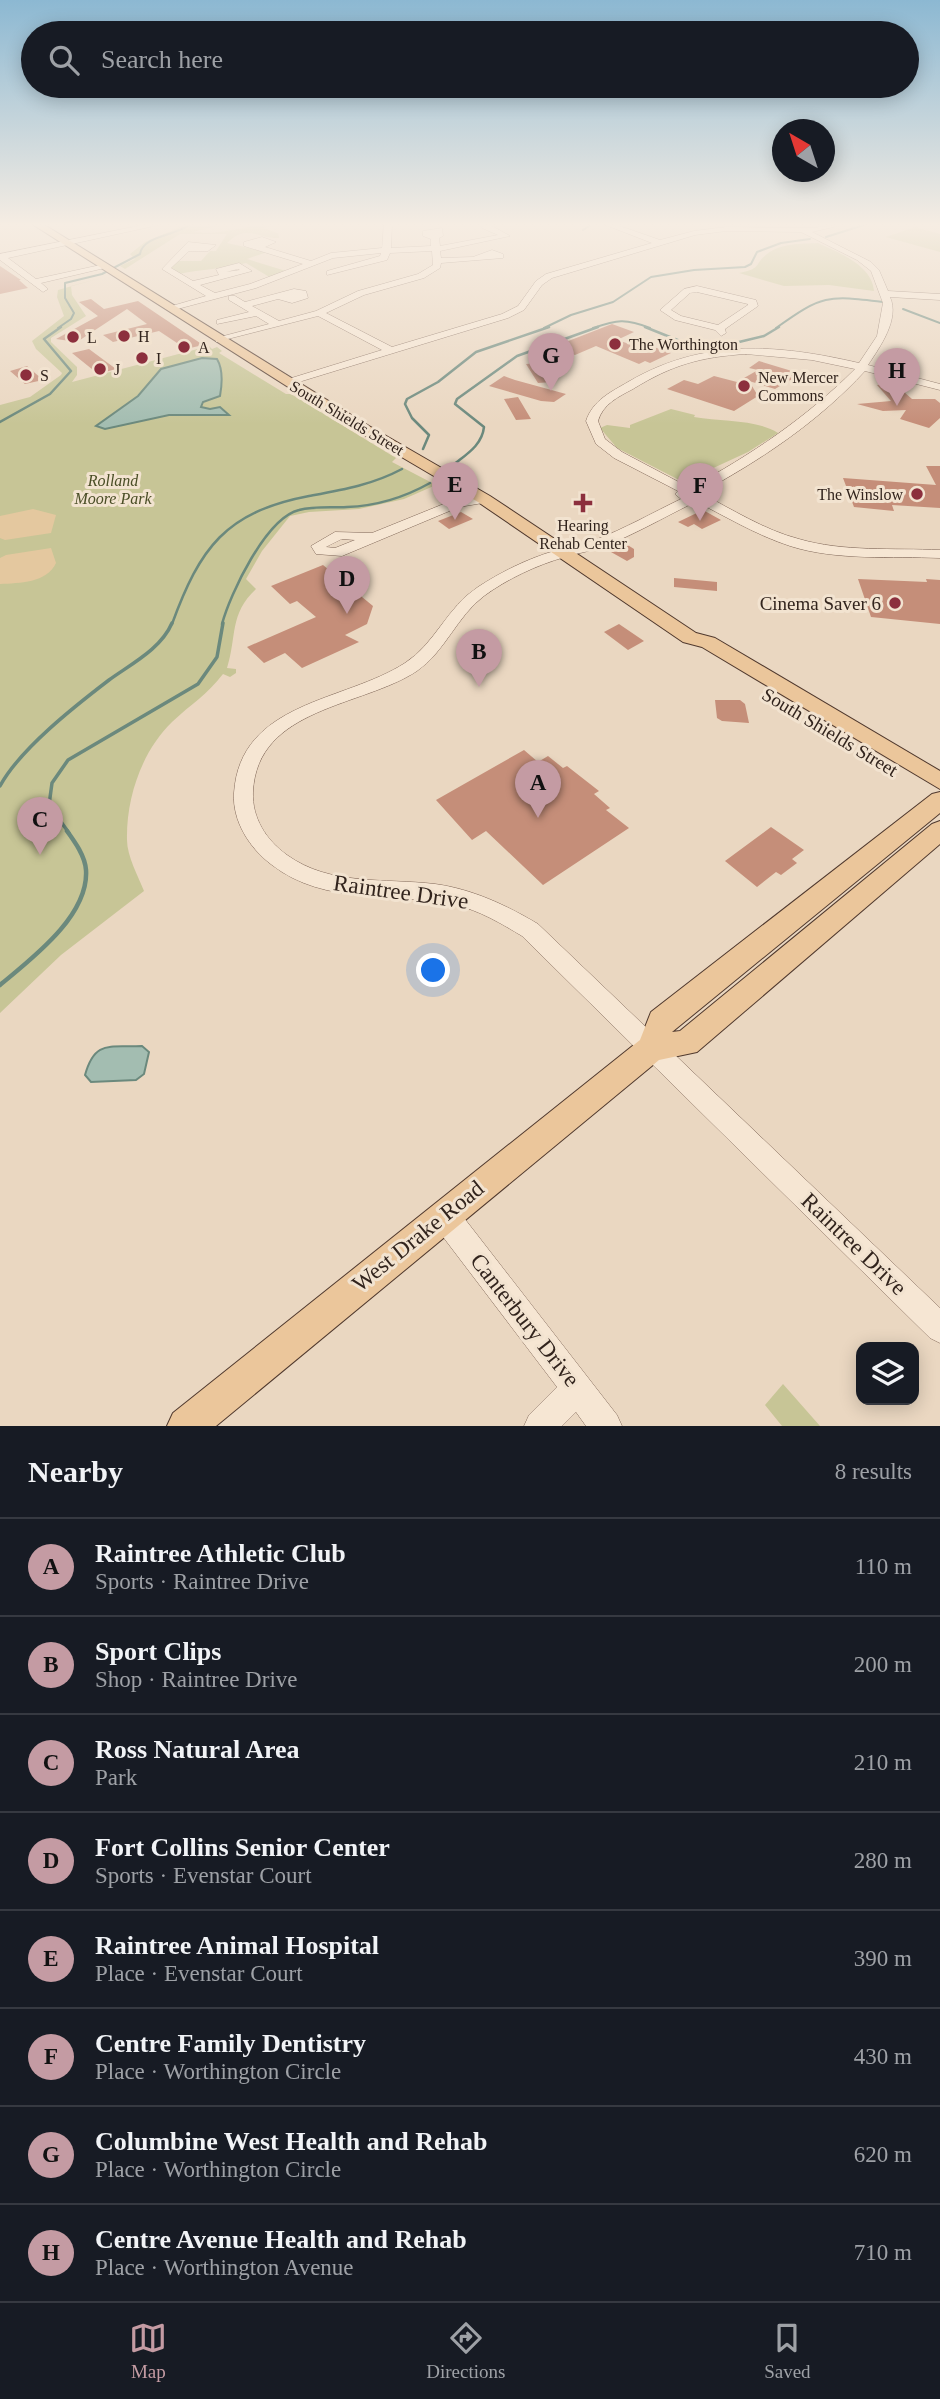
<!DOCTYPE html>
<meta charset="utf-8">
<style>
:root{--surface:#171b24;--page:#242831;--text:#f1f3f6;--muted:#9ea1a6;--line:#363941;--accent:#c49ba3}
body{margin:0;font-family:Georgia,serif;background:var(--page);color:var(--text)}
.controls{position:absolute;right:21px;bottom:21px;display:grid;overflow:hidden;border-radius:14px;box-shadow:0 4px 18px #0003}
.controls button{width:63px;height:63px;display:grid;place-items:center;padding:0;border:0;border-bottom:2px solid var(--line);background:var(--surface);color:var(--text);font:35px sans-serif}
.compass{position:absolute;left:772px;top:119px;width:63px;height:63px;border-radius:50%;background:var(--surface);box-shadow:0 4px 18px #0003;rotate:321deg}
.you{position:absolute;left:434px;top:971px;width:24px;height:24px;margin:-18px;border:5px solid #fff;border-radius:50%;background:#1a73e8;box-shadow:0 0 0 10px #1a73e833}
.badge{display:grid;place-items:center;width:46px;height:46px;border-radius:50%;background:var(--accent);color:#111;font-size:23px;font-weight:700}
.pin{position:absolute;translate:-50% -58px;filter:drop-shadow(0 2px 4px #0008)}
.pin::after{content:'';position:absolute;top:37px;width:24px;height:21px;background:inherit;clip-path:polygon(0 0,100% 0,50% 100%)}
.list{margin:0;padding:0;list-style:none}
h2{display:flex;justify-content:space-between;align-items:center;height:91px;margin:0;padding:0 28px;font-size:30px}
h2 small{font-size:23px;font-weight:400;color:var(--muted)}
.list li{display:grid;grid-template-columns:46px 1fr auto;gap:21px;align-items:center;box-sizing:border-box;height:98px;padding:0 28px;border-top:2px solid var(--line)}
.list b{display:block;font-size:26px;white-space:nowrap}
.list p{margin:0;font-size:23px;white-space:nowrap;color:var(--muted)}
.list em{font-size:23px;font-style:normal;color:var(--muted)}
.icon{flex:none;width:38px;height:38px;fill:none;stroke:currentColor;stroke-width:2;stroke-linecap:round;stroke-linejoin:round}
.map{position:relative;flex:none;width:940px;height:1426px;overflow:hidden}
.search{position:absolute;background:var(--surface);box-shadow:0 4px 18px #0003;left:21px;right:21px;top:21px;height:77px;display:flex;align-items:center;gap:18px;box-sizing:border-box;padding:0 24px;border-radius:38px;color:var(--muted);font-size:26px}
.sheet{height:875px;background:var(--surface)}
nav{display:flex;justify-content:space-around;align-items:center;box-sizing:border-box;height:98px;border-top:2px solid var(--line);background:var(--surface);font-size:19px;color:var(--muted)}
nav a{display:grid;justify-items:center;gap:4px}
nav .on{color:var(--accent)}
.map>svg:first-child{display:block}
.green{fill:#c7c596}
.sand{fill:#e4c89f}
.water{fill:#a3bdb1;stroke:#6b897d;stroke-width:2}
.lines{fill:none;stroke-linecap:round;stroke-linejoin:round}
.stream-far3{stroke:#6b897d;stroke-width:2}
.stream-far2{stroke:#6b897d;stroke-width:2.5}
.stream-far1{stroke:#6b897d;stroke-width:3.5}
.stream{stroke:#6b897d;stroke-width:4.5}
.building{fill:#c58e79}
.minor-casing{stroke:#82695a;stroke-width:1}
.major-casing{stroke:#50392e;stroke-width:2}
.minor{fill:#f6e6d3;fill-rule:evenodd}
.major{fill:#ebc69b;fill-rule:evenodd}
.poi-dot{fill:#8c2f3d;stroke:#f2e3d0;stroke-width:2.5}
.labels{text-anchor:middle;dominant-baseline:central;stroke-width:6;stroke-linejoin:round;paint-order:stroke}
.far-poi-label{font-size:16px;fill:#32241d;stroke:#f2e3d0;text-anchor:start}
.far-street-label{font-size:16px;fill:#32241d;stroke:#f2e3d0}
.far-park-label{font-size:16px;font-style:italic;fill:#494d25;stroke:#f2e3d0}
.poi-label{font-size:19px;fill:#32241d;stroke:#f2e3d0;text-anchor:end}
.street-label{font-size:19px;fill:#32241d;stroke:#f2e3d0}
.near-street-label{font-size:23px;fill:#32241d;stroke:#f2e3d0}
</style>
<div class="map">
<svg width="940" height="1426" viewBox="0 0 940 1426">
<rect width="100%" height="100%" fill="#ead7c1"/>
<path class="green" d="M187,224h37l-31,8c29,4 54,-8 83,-8l-13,4 15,5 1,5c-21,1 -33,-15 -52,5l40,9 -20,7 39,12 -15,7 -25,-15c-23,6 -44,6 -67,11l-9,-5 8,-8h23l9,-10h6l11,-17h-47l-55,35 -5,-3 15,-7 -5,-5 15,-12z
M915,227l25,7v18l-54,-15z
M818,243c21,10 54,22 56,48l-45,-6 -45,1 -45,-13c23,-4 15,-9 28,-19 14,-11 34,-10 51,-11z
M97,279l-26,7 1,9 14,21 -35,22v4l26,25v8l-5,7 137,-36 3,3 5,-2 5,4 -3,2 67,41h5l105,64 -4,4 44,23 -32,14 -45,10 -50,3 -19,4 -28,35 -16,28 10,10c-27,25 -19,48 -29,79l9,1v4l-6,4 -7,-3c-16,21 -32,30 -51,48 -30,29 -46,76 -45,118 0,16 11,36 17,51l-83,64 -61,58v-608l30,-8 31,-22 1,-2 -26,-24 -4,-8 32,-25 -7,-19 1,-7z
M671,409l24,6 -1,2c28,5 62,2 84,16l-30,19 -65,30 -66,-34 -17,-20 7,-3 23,3v-3z
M783,1384l37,42h-38l-17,-21z"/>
<path class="sand" d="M33,509l23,6 -5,18 -46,7 -5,-2v-22z
M51,548l5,15c-9,20 -37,20 -56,21v-26l6,-3z"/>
<path class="water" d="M202,358l15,1c6,10 5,26 3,37l-17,6 -2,5 9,2 10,-2 9,8h-60l-64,14 -9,-3 42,-30 23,-27z
M142,1046l7,6 -5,22 -8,6 -45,2 -6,-7c10,-36 25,-27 57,-29z"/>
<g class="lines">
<path class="stream-far3" d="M583,230l9,-6
M826,237l41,-13
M903,309l37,14
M58,328l13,-9 3,-6 -9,-15v-15l37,-9 38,-20c3,-19 37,-18 50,-30
M544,328l27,-13 42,-13 38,-25 43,-7 51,-3 6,-3 6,-12 24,-9 29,-4
M593,328c24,-8 32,-10 57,0
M776,328c46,-33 51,-33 107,-26"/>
<path class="stream-far2" d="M645,327l40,16 31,1
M739,342l25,-6 15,-9
M0,422l50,-28 21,-23 -27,-32 17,-12
M423,449l6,-14 -17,-17 -7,-14 2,-5 31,-17 38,-30 73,-25
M452,466c13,-11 30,-20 32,-39l-29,-23 2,-5 60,-43 81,-29
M172,624c28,-76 53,-112 137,-128 33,-6 63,-11 93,-27
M222,624c8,-30 44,-106 77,-114 15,-4 32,-2 48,-3 29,-1 58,-10 83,-24"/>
<path class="stream-far1" d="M0,786c20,-37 75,-80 109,-106 22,-16 52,-31 63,-57
M69,833l-20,-28 3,-22 16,-23 130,-76 19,-27 6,-34"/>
<path class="stream" d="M0,985c31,-26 89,-69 86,-115 -1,-14 -11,-28 -19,-39"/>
</g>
<path class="building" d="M0,266l21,14h-2l9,8 -28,6z
M91,299l13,10 34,-8 65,44 -17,4 -27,-18 -46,11 -10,-7 44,-11 -20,-15 -50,33 -21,-3 42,-23 -19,-14z
M612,324l22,8 -17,8 28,9 6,-3 20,7 -21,10 -5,-2 -6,3 -43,-18 -21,9 -22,-8z
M89,349l27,20 -18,5 -26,-21z
M759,361l56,17 -11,6 -14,-4 -15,9 -26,-8 9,15 -24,15 -67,-22 17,-9 14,4 16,-8 23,6 21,-12 -9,-2z
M539,363l13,19 -14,1 -12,-19z
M27,366l16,14 -18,4 -15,-13z
M504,376l11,4 51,14 -12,8 -13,-1 -52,-15z
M889,384h6l17,15h23l5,4v15l-11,10 -29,-9 6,-9 -23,1 -26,-7 34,-3 -14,-16z
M518,397l13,22 -15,1 -12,-21z
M926,466h14v42l-48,-3 2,6 -40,-4 -11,-29 93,7z
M703,510l18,10 -19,9 -8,-5 -6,3 -10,-5z
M461,512l12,7 -24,10 -11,-8z
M626,544l8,5v8l-7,4 -16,-9z
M323,565l50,41 -6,18 -22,11 14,7 -57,26 -17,-15 -21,10 -17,-16 69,-30 -19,-16 -7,3 -19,-18z
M674,578l43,4v9l-43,-4z
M858,579l69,3 -1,-3 14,1v44l-69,-7z
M619,624l25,17 -16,9 -24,-18z
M715,700h25l5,4 4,19 -27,-2 -5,-3z
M524,750l14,12 10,-6 15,12 4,-2 32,25 -5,3 16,14 -4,2 23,18 -86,57 -57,-54 -14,9 -36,-40z
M771,827l33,23 -12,9 5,4 -16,12 -5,-3 -19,15 -32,-26z"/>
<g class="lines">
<g class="minor-casing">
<path id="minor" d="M148,224h15l-155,34 28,21 69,-15 4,3 -68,16 7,6 -5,3 -43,-32v-6z
M384,224h8l-1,24 40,-2v-7l-8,-3v-5l19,-3 1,8 -4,2 1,8 58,-11 -16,-7 1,-4h11l-2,2 18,10 -70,15 1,7 32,-1 19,-7 11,4v4l-62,5 -1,5 -16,10 -60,17 -38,18 66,34 110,-33 16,-8 18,-25 10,-7 106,-31 -49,-19h11l46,16 34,-9 32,-4 86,1 34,-4 -34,8 59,30 8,8 9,21 52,3v6l-50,-3c10,22 -10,50 -22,68l72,19v6l-75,-19c-47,51 -104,89 -165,122 32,16 64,37 99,46 44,13 95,9 141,11v8c-48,-2 -103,3 -150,-12 -34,-11 -65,-30 -97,-46l-2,4c-28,14 -56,30 -86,42 -13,5 -27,7 -40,11 -28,8 -58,22 -81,39 -27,20 -39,56 -67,75 -54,36 -160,36 -164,121 -1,26 13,48 34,63 43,31 97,23 148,29 37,5 71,21 103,40l402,384v35l-10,-5 -408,-402c-20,-12 -43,-26 -67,-31 -61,-13 -130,1 -183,-40 -22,-16 -40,-44 -38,-72 6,-92 111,-91 171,-130 30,-19 42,-56 73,-76 23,-15 49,-28 76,-36 14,-5 27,-6 41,-11 29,-11 57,-27 86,-41l-6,-5 3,-3 -64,-33 -18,-14 -10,-23c7,-21 25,-29 42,-39 75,-44 149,-38 231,-19l18,-27 6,-33 -12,-32 -14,-11 -56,-28 -75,-1 -31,4 -143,43 -10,7 -18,25 -16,8 -219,67 -5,-3 1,-2 97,-30 -64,-34 -102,26v-4l53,-14 -13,-8 -39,8v-4l32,-8 -20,-12v-4h6l10,6 49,-13 12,2 2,7 -16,5 -14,-4 -26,7 27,15 37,-10 42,-20 60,-17 15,-9 -1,-14 -42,2 -3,7 -60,15v-4l53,-15 1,-3 -48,5 -77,30 -86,23 -5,-3 41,-12 -44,-27 26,-27 28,3 -8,6h-19l-18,17 22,13 26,-6 -3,-6 23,-6 13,8 -52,14 15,8 35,-9 53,-20 -59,-18v-4l18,-5 14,5 -11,5 46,14 20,-8 51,-5zM238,269l2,1 -14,2zM746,354l66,6 43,9c-49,49 -104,86 -165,119l-68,-36 -17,-13 -7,-18c5,-17 20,-24 35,-32 39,-24 67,-32 113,-35z
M697,286l59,14 2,6 -33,23 1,4 -5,3 -6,-6 -40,-10 -15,-10 24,-21zM697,292l51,12v1l-30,20 -37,-9 -10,-6 19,-17z
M484,495l7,4 -2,3 -30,5 -117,49 -26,-2 -5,-8 24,-14 37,1 79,-32zM342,539l13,1 -20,8 -9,-1z
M444,1201l10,4 163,210 5,11h-36l-10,-14 -14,14h-38l5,-11 28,-28 -123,-162 -4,-10 4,-10z"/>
</g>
<g class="major-casing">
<path id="major" d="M32,224h11l326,202 121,70 206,137 19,5 225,133v18l-238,-142 -19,-5 -205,-140 -119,-70z
M940,792v21l-268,219 8,-1 252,-207 8,-3v23l-243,208 -38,8 -443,366h-49l6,-13 467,-373 11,-28 281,-218z"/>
</g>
<use href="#minor" class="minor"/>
<use href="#major" class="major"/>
</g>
<linearGradient id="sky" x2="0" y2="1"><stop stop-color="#8cb8d2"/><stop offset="0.53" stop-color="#f6ede3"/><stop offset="1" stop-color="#f6ede3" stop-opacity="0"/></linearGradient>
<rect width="940" height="424" fill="url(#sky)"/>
<g class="poi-dot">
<circle cx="124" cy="336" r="7"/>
<circle cx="73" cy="337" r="7"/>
<circle cx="615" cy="344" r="7"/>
<circle cx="184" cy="347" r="7"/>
<circle cx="142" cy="358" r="7"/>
<circle cx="100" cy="369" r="7"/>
<circle cx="26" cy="375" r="7"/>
<circle cx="744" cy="386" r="7"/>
<circle cx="917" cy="494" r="7"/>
<path d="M579.5 492.5h7v7h7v7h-7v7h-7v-7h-7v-7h7z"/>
<circle cx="895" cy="603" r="7"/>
</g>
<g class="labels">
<g class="far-poi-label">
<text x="138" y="336">H</text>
<text x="87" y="337">L</text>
<text x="629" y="344">The Worthington</text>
<text x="198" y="347">A</text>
<text x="156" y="358">I</text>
<text x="114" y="369">J</text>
<text x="40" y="375">S</text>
<text x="758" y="377">New Mercer<tspan x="758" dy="18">Commons</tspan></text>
<text x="903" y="494" text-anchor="end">The Winslow</text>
<text x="583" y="525" text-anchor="middle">Hearing<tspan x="583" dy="18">Rehab Center</tspan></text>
</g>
<g class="far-street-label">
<text transform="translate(347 418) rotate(31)">South Shields Street</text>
</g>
<g class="far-park-label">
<text x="113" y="480">Rolland<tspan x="113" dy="18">Moore Park</tspan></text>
</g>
<g class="poi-label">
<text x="881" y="603">Cinema Saver 6</text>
</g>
<g class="street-label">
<text transform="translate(830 732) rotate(31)">South Shields Street</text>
</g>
<g class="near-street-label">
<text transform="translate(401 892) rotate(8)">Raintree Drive</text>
<text transform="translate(418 1236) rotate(-39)">West Drake Road</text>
<text transform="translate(854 1244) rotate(44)">Raintree Drive</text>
<text transform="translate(525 1320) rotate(52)">Canterbury Drive</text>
</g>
</g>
</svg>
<div class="controls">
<button><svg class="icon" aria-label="layers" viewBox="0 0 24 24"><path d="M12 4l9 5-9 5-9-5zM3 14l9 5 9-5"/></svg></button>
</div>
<svg class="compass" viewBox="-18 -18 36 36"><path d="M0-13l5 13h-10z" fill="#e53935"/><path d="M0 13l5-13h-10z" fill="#9ea1a6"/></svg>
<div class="you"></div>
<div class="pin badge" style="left:538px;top:818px">A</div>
<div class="pin badge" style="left:479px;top:687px">B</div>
<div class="pin badge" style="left:40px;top:855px">C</div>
<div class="pin badge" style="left:347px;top:614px">D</div>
<div class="pin badge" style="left:455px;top:520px">E</div>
<div class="pin badge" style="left:700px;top:521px">F</div>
<div class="pin badge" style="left:551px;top:391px">G</div>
<div class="pin badge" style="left:897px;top:406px">H</div>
<div class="search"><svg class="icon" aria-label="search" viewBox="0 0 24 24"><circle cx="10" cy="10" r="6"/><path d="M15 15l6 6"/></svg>Search here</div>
</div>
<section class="sheet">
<h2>Nearby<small>8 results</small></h2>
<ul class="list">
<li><span class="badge">A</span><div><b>Raintree Athletic Club</b><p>Sports · Raintree Drive</p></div><em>110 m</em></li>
<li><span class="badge">B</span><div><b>Sport Clips</b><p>Shop · Raintree Drive</p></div><em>200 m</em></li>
<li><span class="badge">C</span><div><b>Ross Natural Area</b><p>Park</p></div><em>210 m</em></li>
<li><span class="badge">D</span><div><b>Fort Collins Senior Center</b><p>Sports · Evenstar Court</p></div><em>280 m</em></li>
<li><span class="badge">E</span><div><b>Raintree Animal Hospital</b><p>Place · Evenstar Court</p></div><em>390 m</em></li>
<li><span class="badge">F</span><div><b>Centre Family Dentistry</b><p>Place · Worthington Circle</p></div><em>430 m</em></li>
<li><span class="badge">G</span><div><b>Columbine West Health and Rehab</b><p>Place · Worthington Circle</p></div><em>620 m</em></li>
<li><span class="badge">H</span><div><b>Centre Avenue Health and Rehab</b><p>Place · Worthington Avenue</p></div><em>710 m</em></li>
</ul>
</section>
<nav>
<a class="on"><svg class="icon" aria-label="map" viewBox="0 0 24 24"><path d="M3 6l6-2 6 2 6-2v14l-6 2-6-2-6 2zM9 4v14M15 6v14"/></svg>Map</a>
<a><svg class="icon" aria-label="directions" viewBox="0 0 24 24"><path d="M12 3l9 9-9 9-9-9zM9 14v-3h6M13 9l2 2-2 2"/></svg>Directions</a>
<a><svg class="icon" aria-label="saved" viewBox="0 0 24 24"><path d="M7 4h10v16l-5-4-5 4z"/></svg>Saved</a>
</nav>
